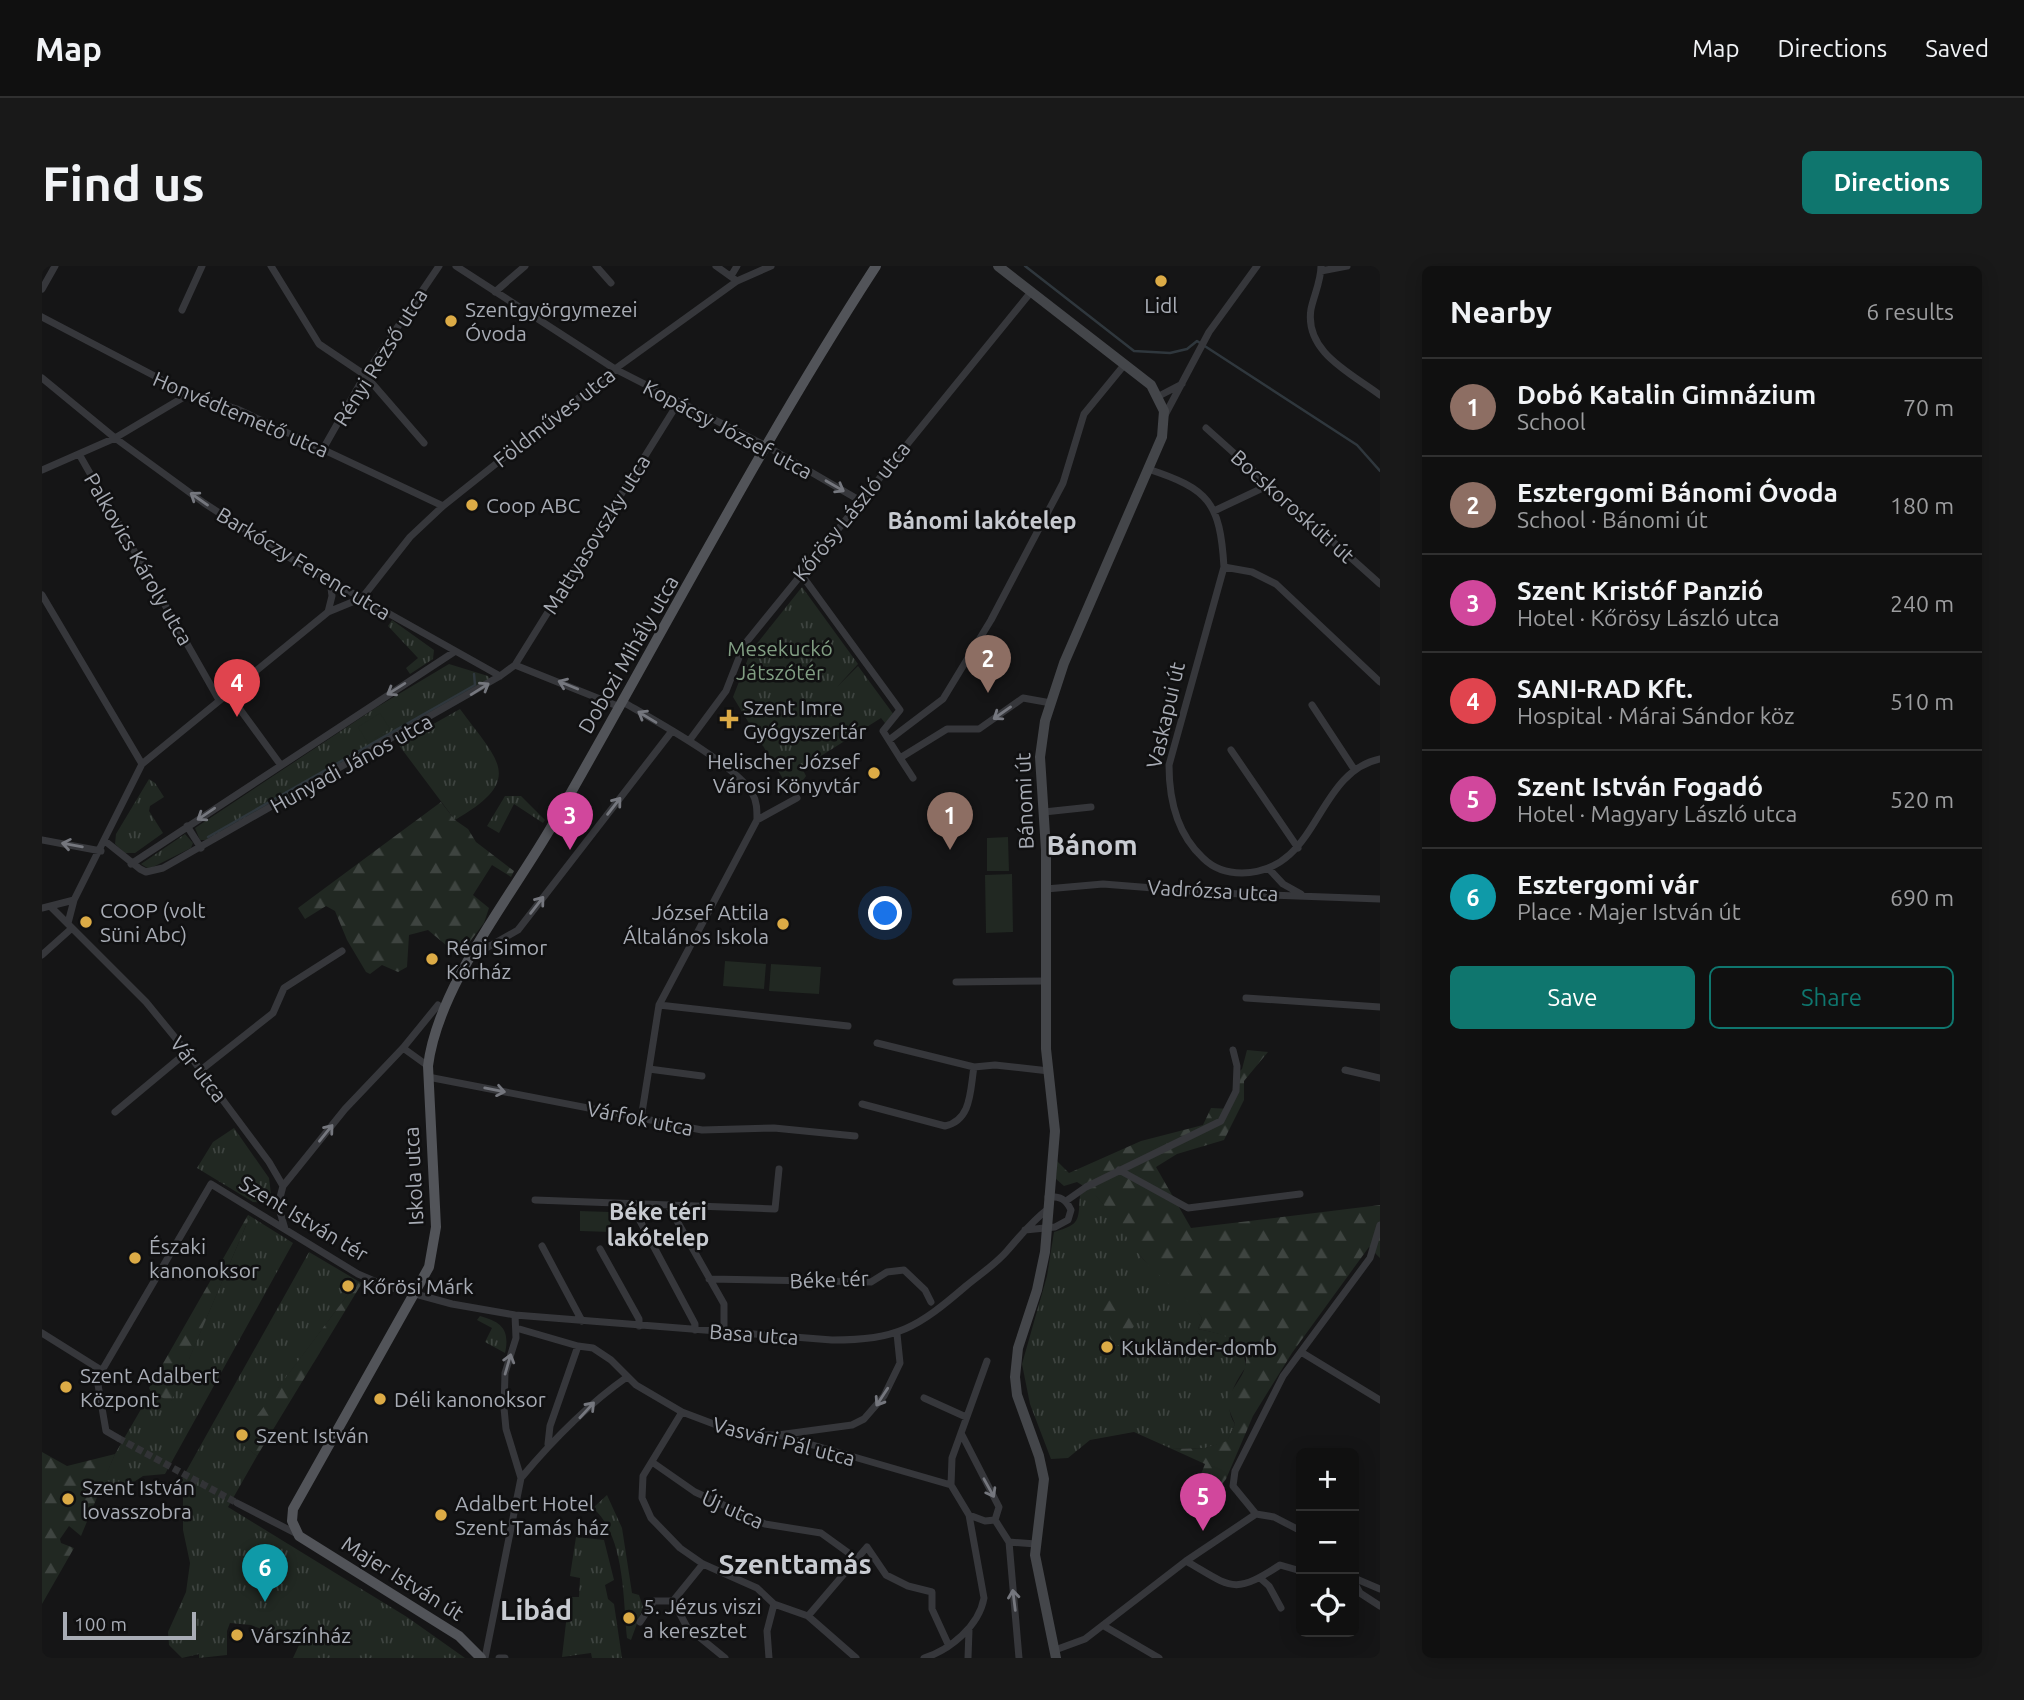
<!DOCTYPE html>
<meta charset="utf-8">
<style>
:root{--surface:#101010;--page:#191919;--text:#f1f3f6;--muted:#9c9d9f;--line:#303030;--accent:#0f766e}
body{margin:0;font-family:Ubuntu,sans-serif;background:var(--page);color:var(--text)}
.controls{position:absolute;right:21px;bottom:21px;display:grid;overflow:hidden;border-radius:10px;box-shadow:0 4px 18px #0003}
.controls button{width:63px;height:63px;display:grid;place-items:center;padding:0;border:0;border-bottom:2px solid var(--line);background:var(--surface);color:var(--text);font:35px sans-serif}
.scale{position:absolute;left:21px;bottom:18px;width:133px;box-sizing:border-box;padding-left:7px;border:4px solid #a8acb5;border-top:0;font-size:19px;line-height:24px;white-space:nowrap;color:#a8acb5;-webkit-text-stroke:5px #101011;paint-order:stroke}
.you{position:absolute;left:844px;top:648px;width:24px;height:24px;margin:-18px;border:5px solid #fff;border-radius:50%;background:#1a73e8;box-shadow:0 0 0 10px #1a73e833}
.badge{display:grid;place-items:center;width:46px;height:46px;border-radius:50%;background:var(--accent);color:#fff;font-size:23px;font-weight:700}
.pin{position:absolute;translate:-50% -58px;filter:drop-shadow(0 2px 4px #0008)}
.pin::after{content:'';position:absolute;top:37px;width:24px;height:21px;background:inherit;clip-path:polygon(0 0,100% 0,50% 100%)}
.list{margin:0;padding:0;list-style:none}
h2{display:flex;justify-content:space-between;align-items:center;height:91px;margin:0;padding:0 28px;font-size:30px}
h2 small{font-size:23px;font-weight:400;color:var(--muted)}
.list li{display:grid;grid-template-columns:46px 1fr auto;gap:21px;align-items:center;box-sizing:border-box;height:98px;padding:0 28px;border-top:2px solid var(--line)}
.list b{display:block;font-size:26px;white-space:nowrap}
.list p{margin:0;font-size:23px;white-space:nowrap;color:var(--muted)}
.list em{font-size:23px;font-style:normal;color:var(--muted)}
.actions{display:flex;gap:14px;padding:21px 28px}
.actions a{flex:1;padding:16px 0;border:2px solid var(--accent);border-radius:10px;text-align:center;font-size:24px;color:var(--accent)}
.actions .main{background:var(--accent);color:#fff}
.icon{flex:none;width:38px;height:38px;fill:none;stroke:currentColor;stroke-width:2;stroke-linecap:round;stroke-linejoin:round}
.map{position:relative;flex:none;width:1338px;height:1392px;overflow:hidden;border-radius:10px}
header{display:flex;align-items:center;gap:42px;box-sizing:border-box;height:98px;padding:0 35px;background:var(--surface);border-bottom:2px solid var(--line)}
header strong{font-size:33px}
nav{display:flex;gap:38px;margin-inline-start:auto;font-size:24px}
.intro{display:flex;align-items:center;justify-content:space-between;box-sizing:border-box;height:168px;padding:0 42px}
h1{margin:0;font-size:49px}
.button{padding:18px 32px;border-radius:10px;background:var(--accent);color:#fff;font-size:24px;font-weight:700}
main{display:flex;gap:42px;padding:0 42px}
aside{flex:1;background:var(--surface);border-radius:10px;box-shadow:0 4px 18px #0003}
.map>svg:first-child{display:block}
.grass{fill:url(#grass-tufts)}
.forest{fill:url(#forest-firs)}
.pitch{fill:#212822}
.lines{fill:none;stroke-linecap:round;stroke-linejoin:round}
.stream{stroke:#2f373d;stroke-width:2.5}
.street-tunnel{stroke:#323336;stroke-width:7;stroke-dasharray:7 3.5;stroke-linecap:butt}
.street{stroke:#36373b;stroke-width:7}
.secondary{stroke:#44464a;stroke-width:10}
.primary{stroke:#525459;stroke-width:10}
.oneway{stroke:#75777e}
.poi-dot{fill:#dcab46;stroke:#101011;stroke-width:2.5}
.labels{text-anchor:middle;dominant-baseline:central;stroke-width:5;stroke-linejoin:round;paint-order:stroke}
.poi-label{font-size:21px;fill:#a8acb5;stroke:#101011;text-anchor:start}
.street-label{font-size:21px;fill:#a8acb5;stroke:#101011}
.park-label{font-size:21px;fill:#819e83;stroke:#101011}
.neighbourhood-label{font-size:23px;font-weight:bold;fill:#c8cbd1;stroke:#101011}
.district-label{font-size:28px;font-weight:bold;fill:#c8cbd1;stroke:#101011}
</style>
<header>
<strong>Map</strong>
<nav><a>Map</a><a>Directions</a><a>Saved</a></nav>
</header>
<div class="intro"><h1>Find us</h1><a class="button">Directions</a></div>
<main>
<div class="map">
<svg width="1338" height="1392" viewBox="0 0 1338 1392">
<defs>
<pattern id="grass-tufts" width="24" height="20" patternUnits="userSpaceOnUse" patternTransform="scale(1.75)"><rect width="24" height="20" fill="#212822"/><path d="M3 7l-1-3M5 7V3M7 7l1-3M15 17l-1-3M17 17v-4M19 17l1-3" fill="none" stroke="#3e4440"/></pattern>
<pattern id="forest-firs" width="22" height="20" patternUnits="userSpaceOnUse" patternTransform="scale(1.75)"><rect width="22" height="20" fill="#212822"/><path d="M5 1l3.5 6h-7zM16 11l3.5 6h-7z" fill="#3e4440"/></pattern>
</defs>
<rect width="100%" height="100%" fill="#151516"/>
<path class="grass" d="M760,321l56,77 -21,23 21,-21 36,49 -9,8 -4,-5 -79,50 4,8 -13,19 -60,-98 18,-46z
M350,354l42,30 -1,9 -23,15 -4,-6 12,-10 -30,-32z
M407,398l39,12 2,3 -284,161h-6l-5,-12 182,-121z
M418,443c38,52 66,70 -5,111l-57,-76z
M107,513l6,4 9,14 -14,9 -1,5 14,22 -28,20h-10l-10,-9 1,-10z
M463,530h16l24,24 -2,3 -29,-19 -15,29 -12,-7z
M143,568l8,9 -2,5 -42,21 -8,-5z
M192,862l35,50 2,16 -7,9 -11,-1 -56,-34 16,-26z
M1047,922l23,26 30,44 52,48 8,12 -4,11c27,6 45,7 48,38 -12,16 -24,39 -11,57l-8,18 -22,6 -33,1 -38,-17 -44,8 -22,18 -17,1 -21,-55 -8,-40 25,-88 7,-44c27,-8 24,-11 26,-37z
M208,950l43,27 -128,231 -22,2 -29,19 -18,2 19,-43 36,-62 20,9z
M267,986l49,29 -119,160 18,15 -29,51 179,110 58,41h-172l6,-13 -9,-12 -14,3 -4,8 -9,-3 1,-11 -13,-5 -21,-2 -3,8v24l-28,3v-4l-17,4 -13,-13 -1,-13 18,-40 4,-29 -7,-33v-39l-4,-7z
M438,1050c22,6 30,14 25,37l-20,-11 7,-14 -15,-8z
M565,1229l15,33 10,65 7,2 4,12 -12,33 -4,-2c-4,-39 -2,-102 -34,-130z
M534,1271l28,3 10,40 -9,5 3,14 6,5 8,54h-30l-1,-5 -29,4 7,-60h10l1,-19 -10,-2z"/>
<path class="forest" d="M399,536l14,18 13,9 8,13 38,29 -3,6 -19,-12 -19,30 16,13 -5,15 -25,33 -31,-26 -19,5 -2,32 -9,5 -16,-7 -12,9 -4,-2 -19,-32 -12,-29 -9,-5 -21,13 -7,-11z
M1205,784l21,2 -24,29v19l-20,40 -47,14 -21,13 35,61 189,-23v53l-11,-11 -77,106 -39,63 -27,63 -7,9 -20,-9 6,-15 -33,-15 33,-1 22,-7 8,-17 -9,-22c4,-11 17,-25 19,-35 8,-28 -29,-34 -47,-38l4,-11c-16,-23 -40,-37 -58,-58 -23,-26 -36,-61 -67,-78l-13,4 -8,-7 1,-18 12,12 72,-32 62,-16 8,-17 20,1 3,-33 8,-7z
M206,949l2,1 -79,186 -20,-10 -2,-4z
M316,1015l4,2 -105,173 -19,-15z
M1070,1030l19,7 8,15 -15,24 -12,7 -5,-26 -9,-11 -3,-13 14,2z
M0,1186l25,14 48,-12 -34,82 -12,-10 -9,13 1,4 13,5 -32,56z"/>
<path class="pitch" d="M338,447l10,16 -22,14 -10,-16z
M966,571l1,34h-22v-33z
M970,608l1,58 -27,1 -1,-58z
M683,695l41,3 -2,25 -41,-3z
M729,698l50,3 -2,27 -50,-3z
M538,945l31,1 -1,20 -30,-1z"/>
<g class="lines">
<path class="stream" d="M983,0l109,85 36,2 17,-4 10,-8 160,104 23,26
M166,571l267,-152 -1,-11"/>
<path class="street-tunnel" d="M76,1172l119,65"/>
<path class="street" d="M229,0l48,78 46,31 59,68
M414,0l159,103 153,78 91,53
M554,0l15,17
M674,0l21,15
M1279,0c0,15 -7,29 -10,43 -7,43 40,64 69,86
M1279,5l26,-5
M689,10l6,-10
M0,23l13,-23
M453,26l30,-26
M140,44l20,-44
M0,51l147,77 48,15 206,97
M0,112l73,60 89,65 77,50 219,123
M1117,130l23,-12
M1123,149l44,-83 48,-66
M1164,162l174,156
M281,183l42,-74 74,-109
M37,188l140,246
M1106,203c61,20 72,33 76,98l-55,198c0,34 8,69 34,93 10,10 24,15 39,15 78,-1 72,-100 138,-114
M0,204l73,-32 74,-44
M1172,245l55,-26
M1182,301l28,5 24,12 104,98
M759,308l99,136 -17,21 17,27 47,-29h32l44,-31 28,5
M0,329l100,169
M320,332l48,-61 33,-31 172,-137 122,-88 34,-15
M286,346l4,-16 -2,-16
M473,399l105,42
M186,427l52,71
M581,436c31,18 112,62 129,91 5,8 5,17 5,27l-98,185 -18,114
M1270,439l42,64
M847,474l54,-41 48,-79 72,-137 21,-69 41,-50
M647,475l37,-50 18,-46 287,-353
M1189,484l67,98
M858,492l13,20
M1002,546l47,-5
M715,554l40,-22
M145,560l14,22
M0,574l59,11
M63,575l35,28 6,3 17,-4 337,-192 15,-11 163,-262
M89,598l323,-212
M1227,603l14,15 18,10
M1004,623l57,-5 113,9 164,6
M9,641l95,95 41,50 82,110 14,24
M0,642l32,-8
M26,657l6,-23 68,-136 186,-152 34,-14
M0,689l30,-27
M432,689l44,-25 154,-199
M914,716l90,-1
M1204,732l134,9
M617,739l189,21
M835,777l97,24 21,-2 54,6
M361,782l25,18
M607,803l53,7
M159,804l72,-57 11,-25 58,-37
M1303,804l35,8
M386,811l274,53 72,-2 81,8
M820,838l83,22c27,-6 25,-36 29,-59
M73,846l72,-60
M1077,904l69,38 112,-14
M493,934l240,9 4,-40
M1024,935l20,-14 135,-66 15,-30 1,-25 -4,-16
M589,938l64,120v6
M626,939l56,99v27
M243,963l-7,-24 5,-19 62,-77 58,-61 35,-43
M983,964l30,-3 13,-7 3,-10c-5,-11 -11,-14 -23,-13
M500,980l40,75
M558,983l39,70v7
M667,1013l162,3 16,-10 17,-2 21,20 6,12
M474,1062l62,18
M0,1067l59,37
M1259,1086l79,48
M882,1132l42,19
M640,1146l-39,64 -1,22 9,20 29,30 23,16 54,24 17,16 34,12 48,42
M919,1167l38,74 -4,13
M736,1169l74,-10 12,-6 20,-23 16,-33 -3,-29
M76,1172l-12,-7 -9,-52 114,-195 147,90 28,12 66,18 63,11 317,25c66,0 85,-12 134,-54 13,-11 30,-22 41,-35 14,-16 24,-29 41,-42
M506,1178l2,-18 28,-80 15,2 18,12 25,25 46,27 61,23h35l173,50
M610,1196l43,30 70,32 56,9 36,26
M479,1212c31,-37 66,-73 106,-101
M909,1219l1,-27 35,-97
M195,1237l62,32
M1214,1248l-23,-28 2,-15 48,-95 87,-118 10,-33
M1214,1248l18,3 27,14
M927,1249l16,6 10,-1
M953,1254l14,22 10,116
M967,1276l27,2
M1144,1295c45,26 47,35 94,4l21,6
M1218,1312l9,8 12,22
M1312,1312l26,11
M1312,1316l6,11 20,13
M631,1335l14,26 38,31
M631,1335l30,-37
M766,1350l59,-69 19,28 22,11 24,6v17l16,35
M598,1356l14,-21h19
M1062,1360l55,32
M1013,1384l30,-11 101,-78 70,-47
M443,1392l36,-180 -15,-49 -2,-21 1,-35 11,-35 -1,-23
M457,1392h6
M727,1392l-2,-27 7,-27
M882,1392c26,-8 55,-32 60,-60l-15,-83 -18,-30
M926,1392l1,-28"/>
<path class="secondary" d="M956,0l153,119 13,26 -2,26 -98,226 -19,58 -5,36 6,93v199l9,82 -10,121 -8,38 -19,58 -3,29 2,18 22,61 5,23 -9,76 21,103"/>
<path class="primary" d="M439,1392l-22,-22 -160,-100 -7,-15 1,-12 136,-242 7,-40 -8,-161c10,-81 84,-170 125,-242 107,-186 206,-378 323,-558"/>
</g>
<defs><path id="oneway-shaft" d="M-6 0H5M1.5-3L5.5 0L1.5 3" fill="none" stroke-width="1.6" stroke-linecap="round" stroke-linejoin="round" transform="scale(1.75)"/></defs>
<g class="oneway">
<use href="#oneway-shaft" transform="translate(793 220) rotate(30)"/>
<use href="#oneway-shaft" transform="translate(157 233) rotate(-145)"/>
<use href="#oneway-shaft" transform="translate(526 419) rotate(-158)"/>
<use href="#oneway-shaft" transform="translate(354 423) rotate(148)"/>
<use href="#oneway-shaft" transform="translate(438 423) rotate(-32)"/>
<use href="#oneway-shaft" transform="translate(960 447) rotate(145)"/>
<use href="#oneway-shaft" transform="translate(605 451) rotate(-149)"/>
<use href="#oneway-shaft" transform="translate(572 540) rotate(-52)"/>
<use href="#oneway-shaft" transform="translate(164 548) rotate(146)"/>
<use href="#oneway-shaft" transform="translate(30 579) rotate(-170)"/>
<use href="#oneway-shaft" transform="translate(495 639) rotate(-52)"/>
<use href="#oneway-shaft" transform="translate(453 824) rotate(11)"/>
<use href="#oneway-shaft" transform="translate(284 867) rotate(-51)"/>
<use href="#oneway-shaft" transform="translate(466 1098) rotate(-74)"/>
<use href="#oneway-shaft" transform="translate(840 1131) rotate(123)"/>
<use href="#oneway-shaft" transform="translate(545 1144) rotate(-47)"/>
<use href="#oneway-shaft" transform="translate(947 1222) rotate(61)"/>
<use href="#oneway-shaft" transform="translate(972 1334) rotate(-97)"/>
</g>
<g class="poi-dot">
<circle cx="1119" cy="15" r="7"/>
<circle cx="409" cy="55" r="7"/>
<circle cx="430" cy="239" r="7"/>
<path d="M683.5 442.5h7v7h7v7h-7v7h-7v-7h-7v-7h7z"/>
<circle cx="832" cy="507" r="7"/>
<circle cx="44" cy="656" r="7"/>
<circle cx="741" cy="658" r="7"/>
<circle cx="390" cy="693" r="7"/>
<circle cx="93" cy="992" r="7"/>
<circle cx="306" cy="1020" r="7"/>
<circle cx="1065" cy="1081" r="7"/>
<circle cx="24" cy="1121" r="7"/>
<circle cx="338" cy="1133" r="7"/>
<circle cx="200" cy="1169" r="7"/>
<circle cx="26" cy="1233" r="7"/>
<circle cx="399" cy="1249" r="7"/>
<circle cx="587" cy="1352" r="7"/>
<circle cx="195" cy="1369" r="7"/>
</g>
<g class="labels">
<g class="poi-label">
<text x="1119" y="39" text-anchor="middle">Lidl</text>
<text x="423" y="43">Szentgyörgymezei<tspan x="423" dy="24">Óvoda</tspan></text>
<text x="444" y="239">Coop ABC</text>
<text x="701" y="441">Szent Imre<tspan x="701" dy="24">Gyógyszertár</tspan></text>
<text x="818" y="495" text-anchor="end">Helischer József<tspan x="818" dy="24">Városi Könyvtár</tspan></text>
<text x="58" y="644">COOP (volt<tspan x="58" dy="24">Süni Abc)</tspan></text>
<text x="727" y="646" text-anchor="end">József Attila<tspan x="727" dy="24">Általános Iskola</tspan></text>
<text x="404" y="681">Régi Simor<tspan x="404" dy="24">Kórház</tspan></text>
<text x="107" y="980">Északi<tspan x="107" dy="24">kanonoksor</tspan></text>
<text x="320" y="1020">Kőrösi Márk</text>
<text x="1079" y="1081">Kukländer-domb</text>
<text x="38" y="1109">Szent Adalbert<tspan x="38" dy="24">Központ</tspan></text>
<text x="352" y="1133">Déli kanonoksor</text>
<text x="214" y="1169">Szent István</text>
<text x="40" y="1221">Szent István<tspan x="40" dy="24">lovasszobra</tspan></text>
<text x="413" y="1237">Adalbert Hotel<tspan x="413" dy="24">Szent Tamás ház</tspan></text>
<text x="601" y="1340">5. Jézus viszi<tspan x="601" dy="24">a keresztet</tspan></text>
<text x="209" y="1369">Várszínház</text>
</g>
<g class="street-label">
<text transform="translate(338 91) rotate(-58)">Rényi Rezső utca</text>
<text transform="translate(199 148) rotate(23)">Honvédtemető utca</text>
<text transform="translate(512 151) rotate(-38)">Földműves utca</text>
<text transform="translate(686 163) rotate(28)">Kopácsy József utca</text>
<text transform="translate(1251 240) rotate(42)">Bocskoroskúti út</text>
<text transform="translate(809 245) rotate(-51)">Kőrösy László utca</text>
<text transform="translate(554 268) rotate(-58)">Mattyasovszky utca</text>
<text transform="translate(97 293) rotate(60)">Palkovics Károly utca</text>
<text transform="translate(262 297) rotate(31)">Barkóczy Ferenc utca</text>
<text transform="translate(586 388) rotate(-60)">Dobozi Mihály utca</text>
<text transform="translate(1123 449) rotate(-77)">Vaskapui út</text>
<text transform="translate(309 497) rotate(-29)">Hunyadi János utca</text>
<text transform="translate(982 535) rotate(-92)">Bánomi út</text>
<text transform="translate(1171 624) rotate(3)">Vadrózsa utca</text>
<text transform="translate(157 803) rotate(52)">Vár utca</text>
<text transform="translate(598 852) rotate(11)">Várfok utca</text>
<text transform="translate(371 910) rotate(-93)">Iskola utca</text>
<text transform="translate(262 952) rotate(31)">Szent István tér</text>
<text transform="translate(787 1013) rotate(-2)">Béke tér</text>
<text transform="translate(712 1068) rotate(4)">Basa utca</text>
<text transform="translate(742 1175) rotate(14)">Vasvári Pál utca</text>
<text transform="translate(691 1243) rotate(24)">Új utca</text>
<text transform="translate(361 1312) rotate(32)">Majer István út</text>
</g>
<g class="park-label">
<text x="738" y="382">Mesekuckó<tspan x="738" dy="24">Játszótér</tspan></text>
</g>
<g class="neighbourhood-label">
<text x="940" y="254">Bánomi lakótelep</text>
<text x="616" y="945">Béke téri<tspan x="616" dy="26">lakótelep</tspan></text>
</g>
<g class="district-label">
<text x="1050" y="578">Bánom</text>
<text x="753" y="1297">Szenttamás</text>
<text x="494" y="1343">Libád</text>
</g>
</g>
</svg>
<div class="controls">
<button>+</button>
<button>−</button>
<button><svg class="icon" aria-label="locate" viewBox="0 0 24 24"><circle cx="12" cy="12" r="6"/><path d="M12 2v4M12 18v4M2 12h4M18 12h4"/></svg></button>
</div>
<div class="scale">100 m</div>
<div class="you"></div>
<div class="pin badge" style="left:908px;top:584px;background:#8d6e63">1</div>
<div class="pin badge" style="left:946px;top:427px;background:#8d6e63">2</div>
<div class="pin badge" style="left:528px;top:584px;background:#d1479c">3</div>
<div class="pin badge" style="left:195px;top:451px;background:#e0444e">4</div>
<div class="pin badge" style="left:1161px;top:1265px;background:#d1479c">5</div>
<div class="pin badge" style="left:223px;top:1336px;background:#0f9aa8">6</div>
</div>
<aside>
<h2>Nearby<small>6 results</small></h2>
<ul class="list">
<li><span class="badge" style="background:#8d6e63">1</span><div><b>Dobó Katalin Gimnázium</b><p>School</p></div><em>70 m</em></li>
<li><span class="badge" style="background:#8d6e63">2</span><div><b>Esztergomi Bánomi Óvoda</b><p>School · Bánomi út</p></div><em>180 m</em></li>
<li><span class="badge" style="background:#d1479c">3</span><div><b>Szent Kristóf Panzió</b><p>Hotel · Kőrösy László utca</p></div><em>240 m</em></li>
<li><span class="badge" style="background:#e0444e">4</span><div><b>SANI-RAD Kft.</b><p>Hospital · Márai Sándor köz</p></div><em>510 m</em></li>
<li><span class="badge" style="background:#d1479c">5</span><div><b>Szent István Fogadó</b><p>Hotel · Magyary László utca</p></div><em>520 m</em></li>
<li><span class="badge" style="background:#0f9aa8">6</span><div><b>Esztergomi vár</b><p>Place · Majer István út</p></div><em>690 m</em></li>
</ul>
<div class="actions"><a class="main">Save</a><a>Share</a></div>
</aside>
</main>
